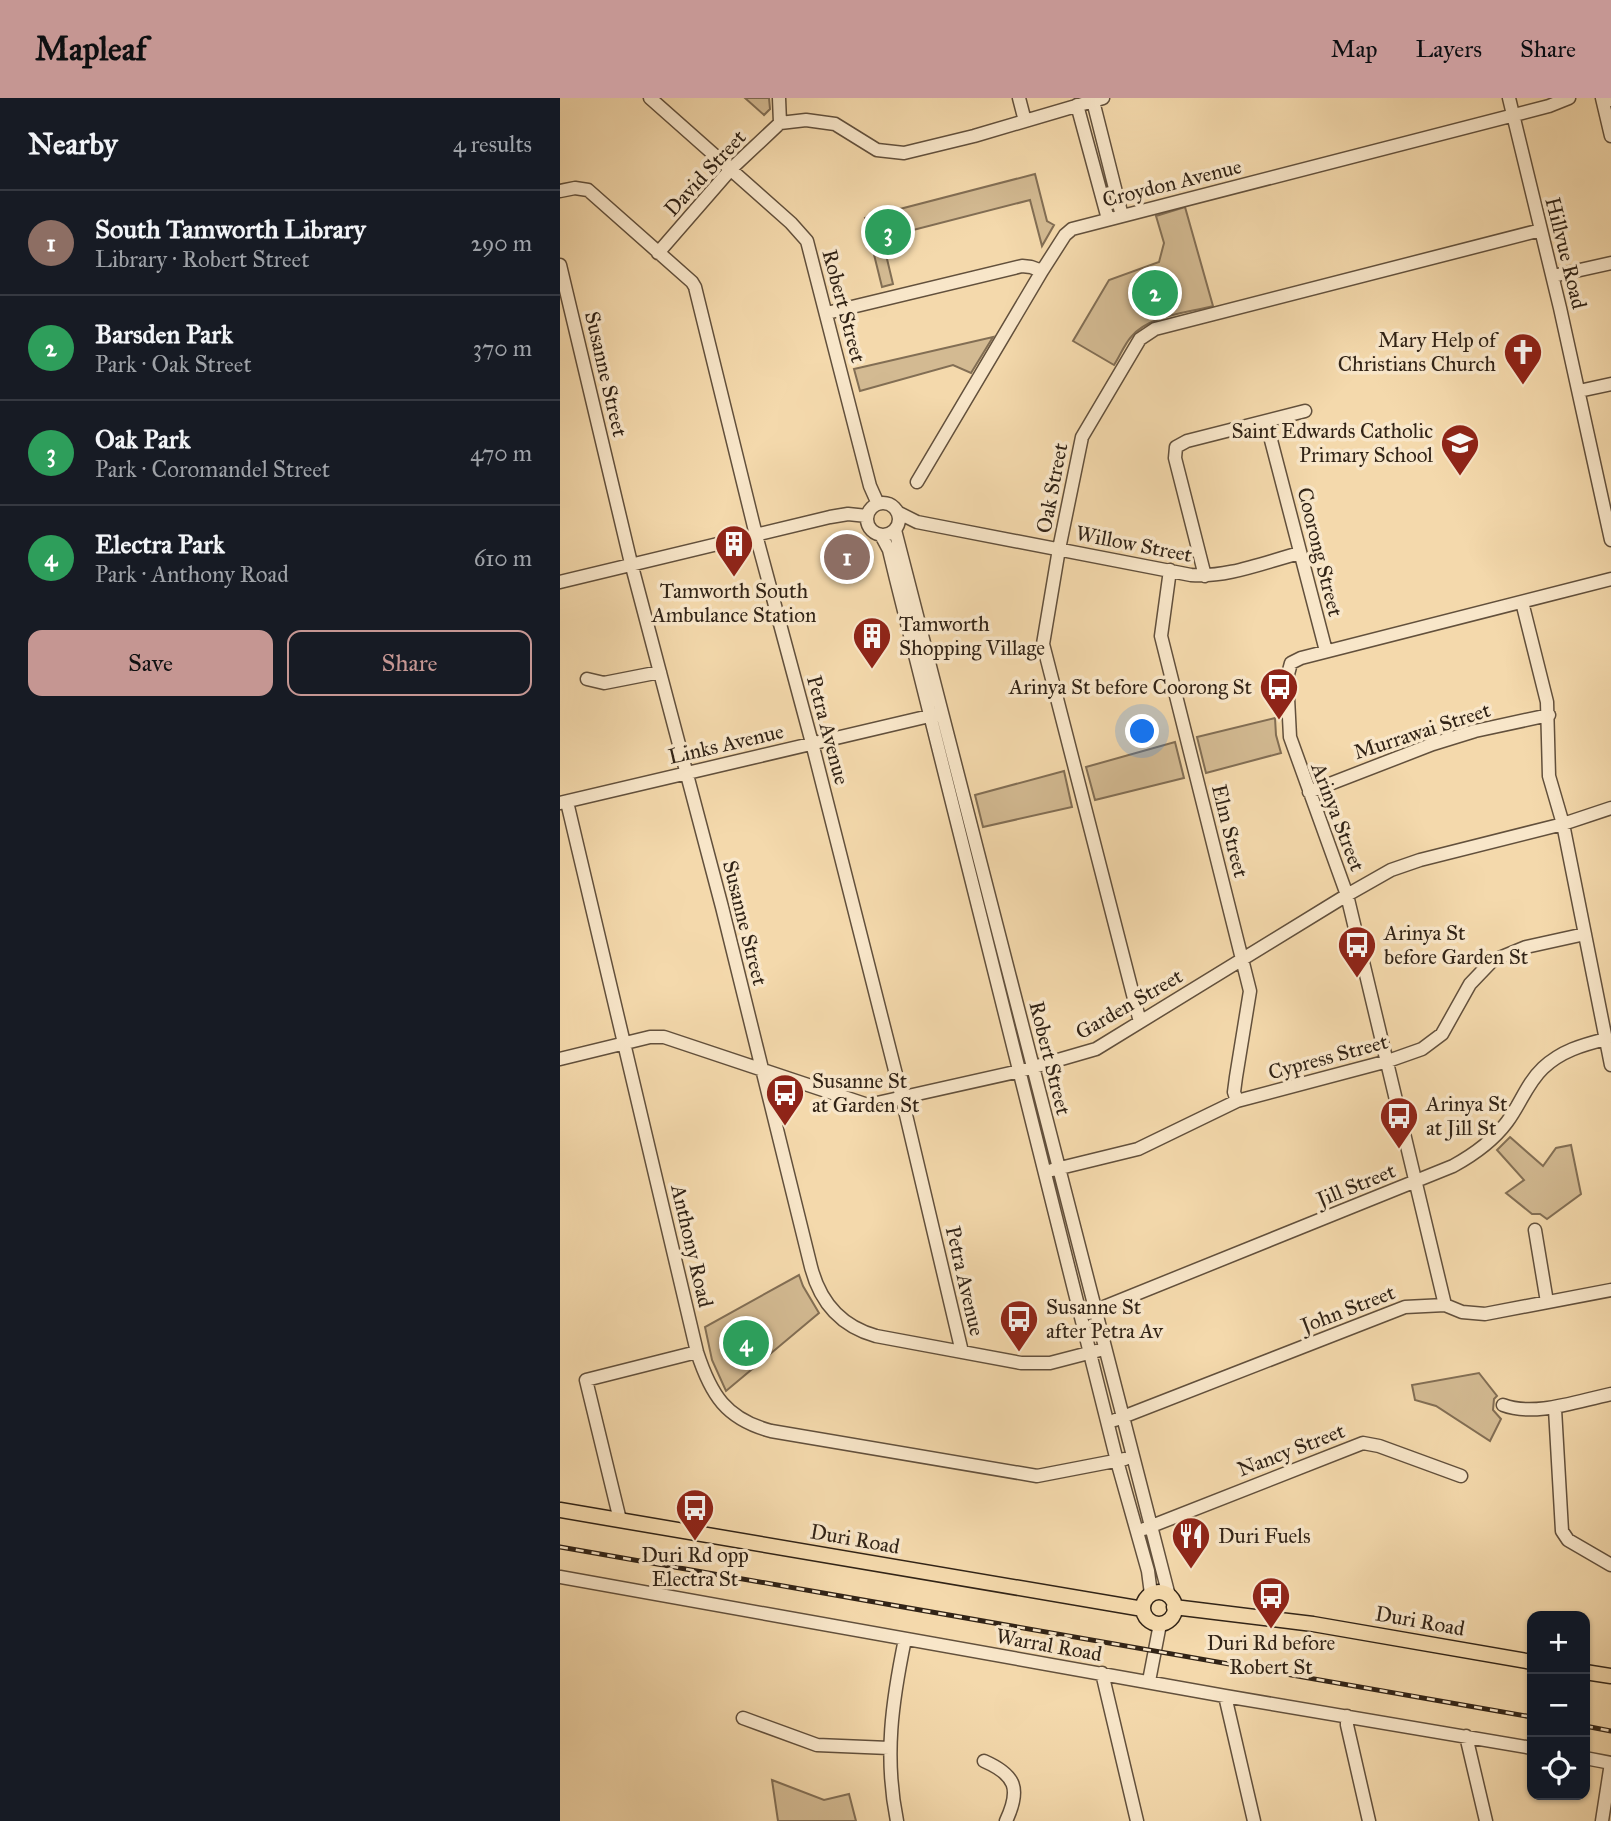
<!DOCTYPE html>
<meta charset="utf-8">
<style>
:root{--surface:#171b24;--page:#242831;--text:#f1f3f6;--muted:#9ea1a6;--line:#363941;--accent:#c59692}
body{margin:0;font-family:"IM FELL Great Primer",serif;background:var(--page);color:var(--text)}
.controls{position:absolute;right:21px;bottom:21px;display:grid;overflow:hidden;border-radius:14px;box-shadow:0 2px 5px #0004}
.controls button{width:63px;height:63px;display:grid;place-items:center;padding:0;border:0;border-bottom:2px solid var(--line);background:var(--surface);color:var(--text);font:35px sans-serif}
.you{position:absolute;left:583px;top:634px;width:24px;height:24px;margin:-18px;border:5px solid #fff;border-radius:50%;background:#1a73e8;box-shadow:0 0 0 10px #1a73e833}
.badge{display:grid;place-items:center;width:46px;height:46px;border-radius:50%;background:var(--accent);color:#fff;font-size:23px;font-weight:700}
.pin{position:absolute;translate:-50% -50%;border:4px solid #fff;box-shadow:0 2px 7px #0006}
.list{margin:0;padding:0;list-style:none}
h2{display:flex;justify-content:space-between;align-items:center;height:91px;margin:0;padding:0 28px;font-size:30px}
h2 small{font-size:23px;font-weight:400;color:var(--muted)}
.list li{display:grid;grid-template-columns:46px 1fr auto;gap:21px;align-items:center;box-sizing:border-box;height:105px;padding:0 28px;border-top:2px solid var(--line)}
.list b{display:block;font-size:26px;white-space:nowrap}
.list p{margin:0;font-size:23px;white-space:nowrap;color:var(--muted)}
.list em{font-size:23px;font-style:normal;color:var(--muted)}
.actions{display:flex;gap:14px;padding:21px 28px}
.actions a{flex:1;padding:16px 0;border:2px solid var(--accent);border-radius:14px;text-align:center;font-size:24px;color:var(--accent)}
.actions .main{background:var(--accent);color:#111}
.icon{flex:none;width:38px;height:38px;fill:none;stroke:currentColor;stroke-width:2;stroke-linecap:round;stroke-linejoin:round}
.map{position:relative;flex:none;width:1051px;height:1723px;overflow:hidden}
header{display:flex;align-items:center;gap:42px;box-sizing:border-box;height:98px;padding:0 35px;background:var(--accent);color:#111}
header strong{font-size:33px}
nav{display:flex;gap:38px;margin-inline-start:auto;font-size:24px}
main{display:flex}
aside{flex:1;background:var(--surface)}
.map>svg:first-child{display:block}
.green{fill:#d3ba92;stroke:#826e54;stroke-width:2}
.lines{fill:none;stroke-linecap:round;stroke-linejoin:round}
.minor-casing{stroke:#62503c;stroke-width:15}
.major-casing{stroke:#312316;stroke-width:17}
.minor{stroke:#f8e6c9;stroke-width:12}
.major{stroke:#f4d9ac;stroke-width:14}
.rail-casing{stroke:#312316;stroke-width:5}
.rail{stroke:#f8e6c9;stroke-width:2.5;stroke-dasharray:8;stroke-linecap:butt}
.labels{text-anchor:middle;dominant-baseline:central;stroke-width:7;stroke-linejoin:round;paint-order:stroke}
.street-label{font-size:21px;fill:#312316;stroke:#f8e6c9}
.poi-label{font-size:21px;fill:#312316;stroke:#f8e6c9;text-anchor:start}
</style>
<header>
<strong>Mapleaf</strong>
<nav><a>Map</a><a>Layers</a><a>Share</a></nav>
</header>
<main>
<aside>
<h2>Nearby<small>4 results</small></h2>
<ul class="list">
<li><span class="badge" style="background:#8d6e63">1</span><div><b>South Tamworth Library</b><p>Library · Robert Street</p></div><em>290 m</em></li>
<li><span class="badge" style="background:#2e9e5b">2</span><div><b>Barsden Park</b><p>Park · Oak Street</p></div><em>370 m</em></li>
<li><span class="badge" style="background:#2e9e5b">3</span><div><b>Oak Park</b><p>Park · Coromandel Street</p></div><em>470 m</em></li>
<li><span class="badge" style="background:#2e9e5b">4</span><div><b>Electra Park</b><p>Park · Anthony Road</p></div><em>610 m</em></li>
</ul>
<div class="actions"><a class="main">Save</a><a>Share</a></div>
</aside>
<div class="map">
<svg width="1051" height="1723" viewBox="0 0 1051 1723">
<rect width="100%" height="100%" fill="#f4d9ac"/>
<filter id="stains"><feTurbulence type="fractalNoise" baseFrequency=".00286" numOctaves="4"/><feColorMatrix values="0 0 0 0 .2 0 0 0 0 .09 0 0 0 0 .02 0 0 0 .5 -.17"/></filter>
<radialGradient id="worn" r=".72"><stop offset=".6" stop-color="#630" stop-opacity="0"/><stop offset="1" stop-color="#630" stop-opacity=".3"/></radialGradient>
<path class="green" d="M185,0h24l1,11 -6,6z
M475,76l12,47 7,4 -12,21 -12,-46 -148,38 11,46 -11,3 -17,-69z
M625,109l28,99c-25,7 -64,9 -82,31 -7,8 -11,19 -17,28l-41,-24 36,-61 50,-18 5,-19 -8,-27z
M433,239l-22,36 -18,-8 -93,26 -6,-22z
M715,620l1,17 5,18 -75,20 -9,-36z
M615,644l9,36 -89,22 -9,-33z
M504,673l8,36 -89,20 -8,-32z
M950,1039l33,29 13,-18 15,-3 10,49 -34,25 -7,-5h-8l-26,-21 18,-13 -27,-30z
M239,1177l4,11 16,27 -93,78 -14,-31 -7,-33z
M919,1275l18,23 -3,3 -1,11 8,9 -11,22 -54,-35 -21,-6 -3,-15z
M212,1682l52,20 25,-6 7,27h-78z"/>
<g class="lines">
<g class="minor-casing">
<path id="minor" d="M90,0l141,125 16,18 63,245 8,18
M219,0l1,25
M459,0l6,23
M949,0l51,210 51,232
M1042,0l9,38
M1051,0v2
M533,3l29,115
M517,7l31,114
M0,93l15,-3 13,2 104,92 3,5 61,248 56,208 90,355 60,254
M98,155l73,-84 49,-46 26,-3 29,4 42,26 27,3 70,-17 129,-38
M0,167l70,294 92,348 89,360c9,35 29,59 65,69l145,27h29l54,-14
M993,178l58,-13
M267,215l195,-47 9,1 11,4
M1019,293l32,-7
M706,323l60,230
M357,384l125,-211 23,-36 7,-6 477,-123 20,-8
M307 421a16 16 0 1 1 32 0a16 16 0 1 1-32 0Z
M337,414l20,10 274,53c36,3 74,-13 109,-22
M335,432l274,1066
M321,437l8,15 7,29 221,882 31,110 3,23
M610,472l-9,66 89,355 -14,86 -2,15 3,9
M645,478l-30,-118 1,-11 11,-6 118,-30
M0,484l270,-65 18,-3 19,2
M962,504l25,100 2,74 14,48 48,241
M27,581l17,4 56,-11
M749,694l124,-48 42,-13 74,-16
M7,704l130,550c14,43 29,67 74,79l266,45 88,-17
M0,705l378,-89
M580,924l-97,-378 16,-95 23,-112 58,-98 15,-10 386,-99
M0,961l90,-22h14l204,68 152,-34 76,-22 251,-154 44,-25 29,-10 143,-36 48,-16
M492,1072l86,-21 99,-48 151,-40 34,-12 20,-15 28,-50 22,-23 34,-14 59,-13
M975,1132l12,72
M885,1207l-98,-410 -57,-158 -3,-59 4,-15 10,-5 310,-79
M529,1215l364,-147c20,-11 40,-25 54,-44 13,-17 20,-39 36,-54 18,-17 39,-23 63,-29
M943,1307c32,12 74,-4 108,-11
M995,1311l7,122 6,9 43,25
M555,1322l290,-113 40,-2 17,7 23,2 126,-24
M60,1422l-34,-140 111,-28
M584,1431l219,-86 16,3 82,30
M0,1479l665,119 307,52
M542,1575l35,148
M589,1583l11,-57
M665,1598l29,125
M787,1618v9l22,96
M183,1620l74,27 72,3
M906,1638l20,85
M1025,1660l26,5
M424,1663c32,14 37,28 22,60
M337,1723c-13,-64 -5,-119 8,-182
M1042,1723l9,-58"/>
</g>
<g class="major-casing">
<path id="major" d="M0,1412l583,99
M583 1510a16 16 0 1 1 32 0a16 16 0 1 1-32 0Z
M614,1509l139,17 219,38
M1025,1574l26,4"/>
</g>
<use href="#minor" class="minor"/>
<use href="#major" class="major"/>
<g class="rail-casing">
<path id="rail" d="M0,1449l972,170
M1025,1628l26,5"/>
</g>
<use href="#rail" class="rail"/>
</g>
<defs>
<g id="church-pin" transform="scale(2.0125)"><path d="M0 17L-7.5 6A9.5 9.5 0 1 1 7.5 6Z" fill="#8f2418" stroke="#f8e6c9"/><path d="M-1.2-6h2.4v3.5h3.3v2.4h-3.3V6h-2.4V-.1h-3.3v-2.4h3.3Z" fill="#fff"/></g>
<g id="school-pin" transform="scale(2.0125)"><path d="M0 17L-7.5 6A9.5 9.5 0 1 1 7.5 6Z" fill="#8f2418" stroke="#f8e6c9"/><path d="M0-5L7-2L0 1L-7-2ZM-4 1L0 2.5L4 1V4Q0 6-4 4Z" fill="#fff"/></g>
<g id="building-pin" transform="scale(2.0125)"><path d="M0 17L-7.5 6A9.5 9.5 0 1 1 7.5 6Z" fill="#8f2418" stroke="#f8e6c9"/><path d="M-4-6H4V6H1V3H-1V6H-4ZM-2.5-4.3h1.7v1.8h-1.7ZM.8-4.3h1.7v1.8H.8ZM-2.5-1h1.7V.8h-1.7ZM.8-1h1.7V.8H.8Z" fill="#fff"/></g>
<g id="bus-pin" transform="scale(2.0125)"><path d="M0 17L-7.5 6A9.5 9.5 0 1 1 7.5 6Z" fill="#8f2418" stroke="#f8e6c9"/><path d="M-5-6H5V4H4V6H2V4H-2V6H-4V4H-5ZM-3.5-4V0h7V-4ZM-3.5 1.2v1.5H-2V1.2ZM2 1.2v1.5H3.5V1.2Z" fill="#fff"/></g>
<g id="restaurant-pin" transform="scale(2.0125)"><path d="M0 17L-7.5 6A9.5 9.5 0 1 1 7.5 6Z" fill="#8f2418" stroke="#f8e6c9"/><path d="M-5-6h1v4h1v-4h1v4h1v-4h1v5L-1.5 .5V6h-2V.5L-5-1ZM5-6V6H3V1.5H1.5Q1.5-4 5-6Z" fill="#fff"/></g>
</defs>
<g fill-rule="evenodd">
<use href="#church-pin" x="963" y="254"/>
<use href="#school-pin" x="900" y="345"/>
<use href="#building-pin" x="174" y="446"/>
<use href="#building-pin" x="312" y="538"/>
<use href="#bus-pin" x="719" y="589"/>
<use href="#bus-pin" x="797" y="847"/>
<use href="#bus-pin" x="225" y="995"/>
<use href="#bus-pin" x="839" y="1018"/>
<use href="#bus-pin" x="459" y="1221"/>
<use href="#bus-pin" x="135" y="1410"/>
<use href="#restaurant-pin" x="631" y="1438"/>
<use href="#bus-pin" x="711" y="1498"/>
</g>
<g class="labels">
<g class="street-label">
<text transform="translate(145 75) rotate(-47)">David Street</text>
<text transform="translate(612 85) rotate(-14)">Croydon Avenue</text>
<text transform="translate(1006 155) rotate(76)">Hillvue Road</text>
<text transform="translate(284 208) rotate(75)">Robert Street</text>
<text transform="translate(46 276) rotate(77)">Susanne Street</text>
<text transform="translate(492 390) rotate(-79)">Oak Street</text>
<text transform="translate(574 446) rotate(11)">Willow Street</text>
<text transform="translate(760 454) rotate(76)">Coorong Street</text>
<text transform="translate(268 632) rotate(75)">Petra Avenue</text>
<text transform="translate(862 633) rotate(-18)">Murrawai Street</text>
<text transform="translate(166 646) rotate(-13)">Links Avenue</text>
<text transform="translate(778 719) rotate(69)">Arinya Street</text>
<text transform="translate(670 733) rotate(76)">Elm Street</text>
<text transform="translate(185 825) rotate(76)">Susanne Street</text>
<text transform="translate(569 906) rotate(-30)">Garden Street</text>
<text transform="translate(768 959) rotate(-15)">Cypress Street</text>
<text transform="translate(490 960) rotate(76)">Robert Street</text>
<text transform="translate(796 1087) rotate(-22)">Jill Street</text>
<text transform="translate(132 1148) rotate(77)">Anthony Road</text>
<text transform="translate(405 1183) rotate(77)">Petra Avenue</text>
<text transform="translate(788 1211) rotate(-21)">John Street</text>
<text transform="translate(731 1352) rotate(-21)">Nancy Street</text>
<text transform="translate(295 1441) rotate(10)">Duri Road</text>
<text transform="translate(860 1523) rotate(10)">Duri Road</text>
<text transform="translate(489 1547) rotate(10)">Warral Road</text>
</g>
<g class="poi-label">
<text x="936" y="242" text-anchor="end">Mary Help of<tspan x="936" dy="24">Christians Church</tspan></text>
<text x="873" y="333" text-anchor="end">Saint Edwards Catholic<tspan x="873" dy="24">Primary School</tspan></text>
<text x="174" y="493" text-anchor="middle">Tamworth South<tspan x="174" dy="24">Ambulance Station</tspan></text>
<text x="339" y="526">Tamworth<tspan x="339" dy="24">Shopping Village</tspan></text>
<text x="692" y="589" text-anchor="end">Arinya St before Coorong St</text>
<text x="824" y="835">Arinya St<tspan x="824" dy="24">before Garden St</tspan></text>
<text x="252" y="983">Susanne St<tspan x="252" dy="24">at Garden St</tspan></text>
<text x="866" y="1006">Arinya St<tspan x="866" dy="24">at Jill St</tspan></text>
<text x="486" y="1209">Susanne St<tspan x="486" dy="24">after Petra Av</tspan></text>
<text x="658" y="1438">Duri Fuels</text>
<text x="135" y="1457" text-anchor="middle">Duri Rd opp<tspan x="135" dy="24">Electra St</tspan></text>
<text x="711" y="1545" text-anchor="middle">Duri Rd before<tspan x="711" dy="24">Robert St</tspan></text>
</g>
</g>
<rect width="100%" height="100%" filter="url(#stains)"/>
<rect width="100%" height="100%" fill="url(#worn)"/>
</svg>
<div class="controls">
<button>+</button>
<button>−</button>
<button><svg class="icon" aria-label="locate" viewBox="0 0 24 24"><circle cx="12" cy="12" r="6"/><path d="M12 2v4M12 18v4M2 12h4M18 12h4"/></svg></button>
</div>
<div class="you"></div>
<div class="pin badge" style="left:287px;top:459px;background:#8d6e63">1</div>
<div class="pin badge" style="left:595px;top:195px;background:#2e9e5b">2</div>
<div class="pin badge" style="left:328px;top:134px;background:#2e9e5b">3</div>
<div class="pin badge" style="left:186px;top:1245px;background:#2e9e5b">4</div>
</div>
</main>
